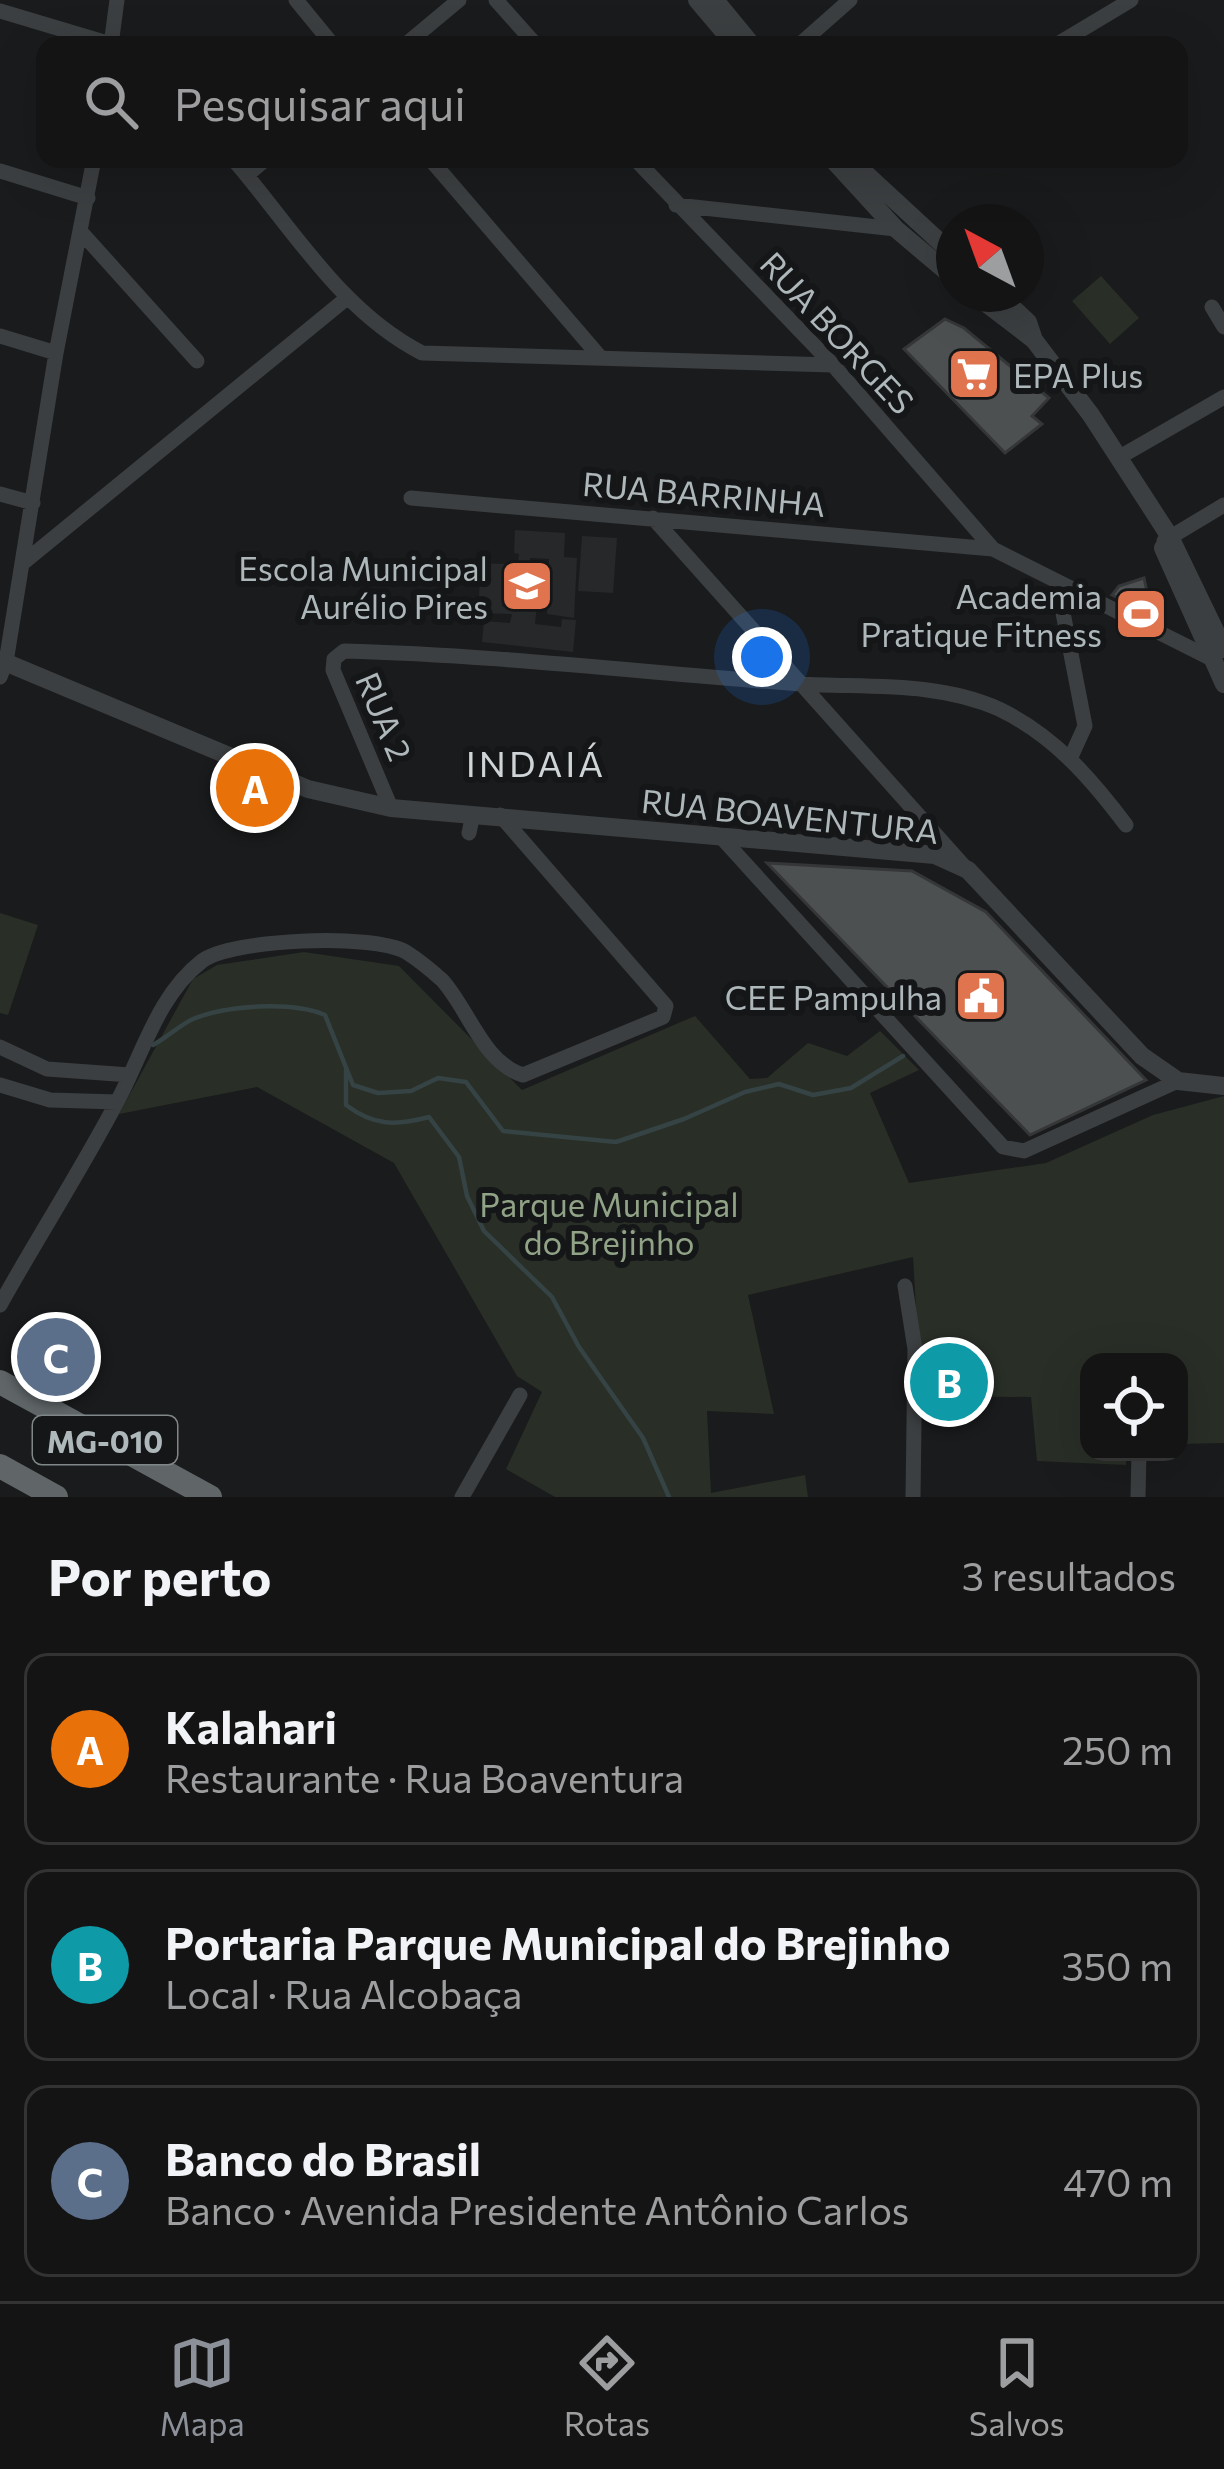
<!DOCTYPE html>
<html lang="pt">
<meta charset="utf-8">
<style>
:root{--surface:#141415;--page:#212122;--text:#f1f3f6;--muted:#9d9ea0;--line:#333334;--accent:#8c9099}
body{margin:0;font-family:Commissioner,sans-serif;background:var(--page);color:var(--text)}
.controls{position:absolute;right:36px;bottom:36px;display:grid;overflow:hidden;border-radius:24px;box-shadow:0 12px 48px #0002}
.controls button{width:108px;height:108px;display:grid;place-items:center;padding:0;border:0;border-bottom:3px solid var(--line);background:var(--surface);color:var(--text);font:60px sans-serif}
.compass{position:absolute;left:936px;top:204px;width:108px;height:108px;border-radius:50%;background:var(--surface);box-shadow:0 12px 48px #0002;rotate:319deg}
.you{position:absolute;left:762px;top:657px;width:42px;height:42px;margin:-30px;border:9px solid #fff;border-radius:50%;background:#1a73e8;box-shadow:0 0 0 18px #1a73e833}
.badge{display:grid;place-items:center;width:78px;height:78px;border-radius:50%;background:var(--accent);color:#fff;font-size:39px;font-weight:700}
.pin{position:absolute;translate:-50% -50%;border:6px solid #fff;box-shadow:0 3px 12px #0006}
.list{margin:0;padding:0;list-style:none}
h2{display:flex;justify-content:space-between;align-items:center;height:156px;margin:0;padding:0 48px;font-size:51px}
h2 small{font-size:39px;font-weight:400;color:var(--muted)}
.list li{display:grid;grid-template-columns:78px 1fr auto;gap:36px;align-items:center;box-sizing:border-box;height:192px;margin:0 24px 24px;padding:0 24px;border:3px solid var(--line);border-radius:24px}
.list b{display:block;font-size:45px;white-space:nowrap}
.list p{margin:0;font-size:39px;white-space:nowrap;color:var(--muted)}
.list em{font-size:39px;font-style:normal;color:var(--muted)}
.icon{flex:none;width:66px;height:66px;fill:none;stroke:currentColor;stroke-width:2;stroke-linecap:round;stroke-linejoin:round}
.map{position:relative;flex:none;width:1224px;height:1497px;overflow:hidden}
.search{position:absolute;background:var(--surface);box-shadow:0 12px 48px #0002;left:36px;right:36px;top:36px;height:132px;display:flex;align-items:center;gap:30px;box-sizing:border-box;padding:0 42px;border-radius:24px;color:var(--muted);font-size:45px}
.sheet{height:804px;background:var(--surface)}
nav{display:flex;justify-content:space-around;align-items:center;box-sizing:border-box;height:168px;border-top:3px solid var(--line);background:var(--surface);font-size:33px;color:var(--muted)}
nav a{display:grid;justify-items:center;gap:6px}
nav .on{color:var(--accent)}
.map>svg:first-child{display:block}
.built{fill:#262829}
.green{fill:#292e27}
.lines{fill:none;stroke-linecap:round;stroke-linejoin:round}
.stream{stroke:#354344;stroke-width:4.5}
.building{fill:#4c5051;stroke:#353638;stroke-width:3}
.minor{stroke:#3c3f41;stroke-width:15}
.tertiary{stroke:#3c3f41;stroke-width:18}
.trunk{stroke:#606668;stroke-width:24}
.labels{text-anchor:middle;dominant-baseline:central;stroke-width:12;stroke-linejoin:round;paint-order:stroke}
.shield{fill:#151617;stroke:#808789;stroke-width:3}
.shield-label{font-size:30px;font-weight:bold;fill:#aeb7ba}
.street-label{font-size:33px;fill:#aeb7ba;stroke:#151617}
.poi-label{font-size:33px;fill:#aeb7ba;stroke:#151617;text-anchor:end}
.park-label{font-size:33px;fill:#91a387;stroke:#151617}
.neighbourhood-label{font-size:36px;letter-spacing:3px;fill:#cfd4d7;stroke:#151617}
</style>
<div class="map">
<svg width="1224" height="1497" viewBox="0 0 1224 1497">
<rect width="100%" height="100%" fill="#1a1b1c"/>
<path class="built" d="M515,530l50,3 -1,24 13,1 -3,60 -27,-4 2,-55 -19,-1v5l11,1 -6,60 26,3 1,-8 14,1 -3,32 -91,-10 2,-21 26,2 2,-9 -34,-1 3,-50 24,1 -3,42 10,2 7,-54 -5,-1z
M582,536l35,2 -4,55 -35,-2z"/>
<path class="green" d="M1101,276l38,42 -29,26 -38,-43z
M0,913l38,12 -30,90 -8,-2z
M304,952l95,14 123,124 173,-74 55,63 17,-1 41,-35 39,13 33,-25 39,39 -49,23 39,90 137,-20 107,-48 71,-19v347l-45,1v-82h-90v90h37v13l-89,-4 -6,-64 -110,-1 -8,-139 -165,38 26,119 -67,-3 4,82 94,-18 3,22h-253l-49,-28 36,-77 -25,-16 -123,-213 -137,-76 -138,27 74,-135 24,-14z"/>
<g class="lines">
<path class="stream" d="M153,1045c13,-7 27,-20 40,-26 34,-14 99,-18 132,-4l28,70 25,8 33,-2 27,-13 28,4 37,49 113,11 68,-23 61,-27 34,-8 34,11 38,-7 52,-32
M346,1069v36c28,21 49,21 83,12l30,40 8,39 17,35 68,66 27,50 64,91 26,59"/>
</g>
<path class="building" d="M945,319l19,9 85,70 -17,18 10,8 -37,29 -101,-104z
M1144,578l8,37 -40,-20 7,-9z
M767,863l145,8 74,41 160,168 -116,55z
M940,1372l20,3 -2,18 -20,-4z"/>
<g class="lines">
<path class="minor" d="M296,0l37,45
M496,0l40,45
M0,11l114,34
M111,45l6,-45
M405,45l54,-45
M799,45l51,-45
M1056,45l75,-45
M233,159c59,68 107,152 189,194l411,12
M430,159l170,198
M635,159l198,206 160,184 221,111
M0,171l88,27
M247,175l19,-16
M676,205l220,24
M81,232l116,129
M1212,307l12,20
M0,336l56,17
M1118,458l106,-61
M0,494l33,9
M411,498l582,51
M653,518l310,347
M1164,541l60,-36
M23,563l324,-265
M1057,582l28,144 -15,33
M0,677l6,-15 50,-309 38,-194
M391,808l-58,-138 1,-11 10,-8c153,4 304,22 456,33 66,4 137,-3 199,25 54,26 91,68 127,116
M469,833l4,-19
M721,837l282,310 21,4 154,-70
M0,1047l47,22 83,6
M0,1085l50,15 67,2
M905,1286l10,63 -2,148
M0,1305c38,-68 81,-135 118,-205 25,-47 40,-105 84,-139 29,-22 170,-28 204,-9 11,7 26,19 36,28 26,28 41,83 81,95l140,-58 3,-11 -166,-191
M462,1497l58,-102
M1138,1497l1,-45"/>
<path class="tertiary" d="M697,0l38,45
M715,0l37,45
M832,159l64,70 58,49
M850,159l104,96
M974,294l60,46
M998,294l30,28 6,18 57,75 79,122 54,112
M1163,548l61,136
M0,660l308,129 83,19 544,47 33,15 174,186 36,25 46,5"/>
<path class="trunk" d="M0,1382l210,115
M0,1466l56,31"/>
</g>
<defs>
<g id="supermarket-square" transform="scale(2.7)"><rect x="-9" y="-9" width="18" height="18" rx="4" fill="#e0744e" stroke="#151617"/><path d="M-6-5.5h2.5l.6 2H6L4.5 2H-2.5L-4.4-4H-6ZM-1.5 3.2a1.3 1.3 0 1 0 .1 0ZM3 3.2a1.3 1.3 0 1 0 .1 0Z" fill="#fff"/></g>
<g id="school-square" transform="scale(2.7)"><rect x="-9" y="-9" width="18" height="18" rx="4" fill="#e0744e" stroke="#151617"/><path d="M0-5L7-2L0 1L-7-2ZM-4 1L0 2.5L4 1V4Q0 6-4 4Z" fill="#fff"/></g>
<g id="stadium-square" transform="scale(2.7)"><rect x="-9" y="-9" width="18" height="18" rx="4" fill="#e0744e" stroke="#151617"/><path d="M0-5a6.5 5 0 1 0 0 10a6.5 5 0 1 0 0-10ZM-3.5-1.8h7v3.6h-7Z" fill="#fff"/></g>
<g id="civic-square" transform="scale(2.7)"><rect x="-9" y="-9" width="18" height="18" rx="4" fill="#e0744e" stroke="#151617"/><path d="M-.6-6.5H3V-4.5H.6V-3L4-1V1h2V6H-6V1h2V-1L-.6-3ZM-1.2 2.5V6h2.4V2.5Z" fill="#fff"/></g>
</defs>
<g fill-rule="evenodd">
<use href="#supermarket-square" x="974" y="374"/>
<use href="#school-square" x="527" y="586"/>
<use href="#stadium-square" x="1141" y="614"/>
<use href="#civic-square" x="981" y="996"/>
</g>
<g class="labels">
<rect class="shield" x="33" y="1416" width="144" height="48" rx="9"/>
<g class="shield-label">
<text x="105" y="1440">MG-010</text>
</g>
<g class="street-label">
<text transform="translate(838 332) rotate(47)">RUA BORGES</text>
<text transform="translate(704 493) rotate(5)">RUA BARRINHA</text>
<text transform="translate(385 716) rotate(67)">RUA 2</text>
<text transform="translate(790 815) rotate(6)">RUA BOAVENTURA</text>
</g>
<g class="poi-label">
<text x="1013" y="374" text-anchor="start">EPA Plus</text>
<text x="488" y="567">Escola Municipal<tspan x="488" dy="38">Aurélio Pires</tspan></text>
<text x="1102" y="595">Academia<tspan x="1102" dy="38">Pratique Fitness</tspan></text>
<text x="942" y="996">CEE Pampulha</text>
</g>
<g class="park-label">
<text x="609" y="1203">Parque Municipal<tspan x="609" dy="38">do Brejinho</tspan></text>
</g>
<g class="neighbourhood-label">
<text x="536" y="762">INDAIÁ</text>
</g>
</g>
</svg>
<div class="controls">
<button><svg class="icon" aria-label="locate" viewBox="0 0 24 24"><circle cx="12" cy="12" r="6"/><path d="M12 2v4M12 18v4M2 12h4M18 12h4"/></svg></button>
</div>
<svg class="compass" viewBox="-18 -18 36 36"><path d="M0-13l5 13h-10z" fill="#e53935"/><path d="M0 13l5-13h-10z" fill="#9d9ea0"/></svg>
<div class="you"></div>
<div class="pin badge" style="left:255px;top:788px;background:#e8710a">A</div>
<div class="pin badge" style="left:949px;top:1382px;background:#0f9aa8">B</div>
<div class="pin badge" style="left:56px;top:1357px;background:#5c6f8a">C</div>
<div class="search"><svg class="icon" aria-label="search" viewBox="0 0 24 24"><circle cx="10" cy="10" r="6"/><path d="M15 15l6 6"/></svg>Pesquisar aqui</div>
</div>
<section class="sheet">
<h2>Por perto<small>3 resultados</small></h2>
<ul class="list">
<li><span class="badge" style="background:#e8710a">A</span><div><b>Kalahari</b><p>Restaurante · Rua Boaventura</p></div><em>250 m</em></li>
<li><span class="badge" style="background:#0f9aa8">B</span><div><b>Portaria Parque Municipal do Brejinho</b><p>Local · Rua Alcobaça</p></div><em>350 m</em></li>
<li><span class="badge" style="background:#5c6f8a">C</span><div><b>Banco do Brasil</b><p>Banco · Avenida Presidente Antônio Carlos</p></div><em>470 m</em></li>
</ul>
</section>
<nav>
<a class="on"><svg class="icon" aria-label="map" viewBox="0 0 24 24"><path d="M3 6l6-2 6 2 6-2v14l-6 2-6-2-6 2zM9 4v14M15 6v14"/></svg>Mapa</a>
<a><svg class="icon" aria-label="directions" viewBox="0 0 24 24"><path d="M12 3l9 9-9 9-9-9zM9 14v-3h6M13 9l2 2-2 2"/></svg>Rotas</a>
<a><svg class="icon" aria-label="saved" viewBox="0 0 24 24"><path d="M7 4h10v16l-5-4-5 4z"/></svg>Salvos</a>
</nav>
